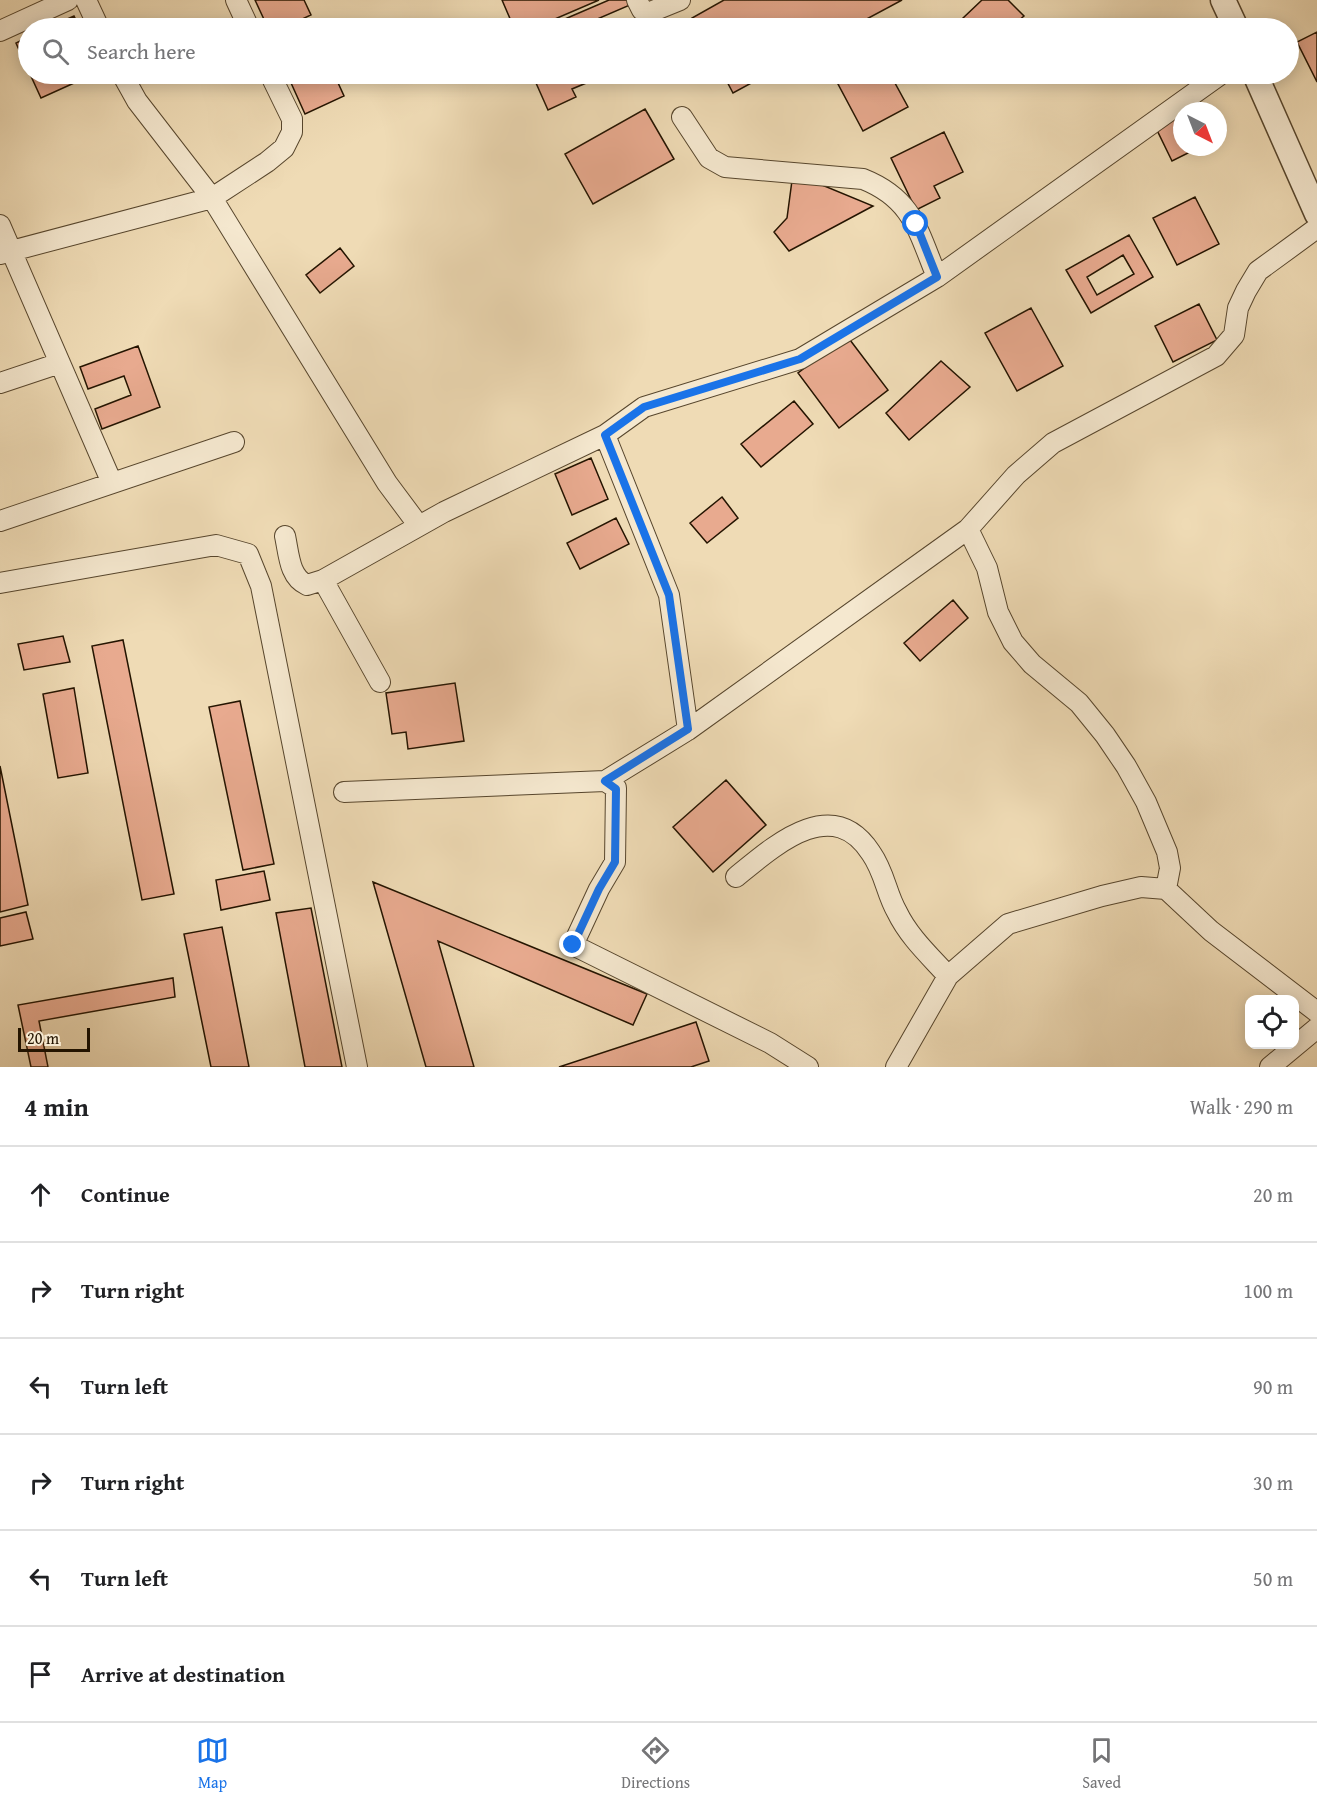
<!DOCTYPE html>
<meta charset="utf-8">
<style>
:root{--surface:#fff;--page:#f6f6f6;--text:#202124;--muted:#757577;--line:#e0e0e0;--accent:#1a73e8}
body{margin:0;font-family:"Gentium Book Plus",serif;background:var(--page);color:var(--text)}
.controls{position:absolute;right:18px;bottom:18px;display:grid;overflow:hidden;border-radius:12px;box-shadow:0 3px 15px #0003}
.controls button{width:54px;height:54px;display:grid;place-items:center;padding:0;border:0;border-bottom:2px solid var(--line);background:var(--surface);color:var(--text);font:30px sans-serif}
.compass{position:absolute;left:1173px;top:102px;width:54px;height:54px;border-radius:50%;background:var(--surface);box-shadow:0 3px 15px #0003;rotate:138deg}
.scale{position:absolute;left:18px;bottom:15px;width:72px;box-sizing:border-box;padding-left:6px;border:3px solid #241400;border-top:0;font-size:16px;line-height:21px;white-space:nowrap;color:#241400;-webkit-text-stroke:4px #f5e8cf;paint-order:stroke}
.stop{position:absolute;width:18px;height:18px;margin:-14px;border:4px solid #1a73e8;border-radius:50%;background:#fff}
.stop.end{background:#1a73e8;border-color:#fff;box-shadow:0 2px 6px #0008}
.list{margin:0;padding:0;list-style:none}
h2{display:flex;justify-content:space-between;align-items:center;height:78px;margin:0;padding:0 24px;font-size:26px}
h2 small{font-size:20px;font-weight:400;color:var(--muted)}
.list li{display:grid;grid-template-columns:39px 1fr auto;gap:18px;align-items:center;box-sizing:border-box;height:96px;padding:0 24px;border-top:2px solid var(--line)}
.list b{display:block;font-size:22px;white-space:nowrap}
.list em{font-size:20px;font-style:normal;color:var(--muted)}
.icon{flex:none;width:33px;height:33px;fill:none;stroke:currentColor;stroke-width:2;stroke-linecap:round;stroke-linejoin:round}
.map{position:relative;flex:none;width:1317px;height:1067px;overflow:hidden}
.search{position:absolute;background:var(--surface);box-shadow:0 3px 15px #0003;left:18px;right:18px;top:18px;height:66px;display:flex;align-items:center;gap:15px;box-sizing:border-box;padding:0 21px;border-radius:33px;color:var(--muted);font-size:22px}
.sheet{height:654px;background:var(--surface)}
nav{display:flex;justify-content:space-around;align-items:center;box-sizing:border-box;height:84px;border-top:2px solid var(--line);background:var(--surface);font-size:16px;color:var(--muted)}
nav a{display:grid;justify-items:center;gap:3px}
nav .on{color:var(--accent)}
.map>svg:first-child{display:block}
.building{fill:#e8aa8f;stroke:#241400;stroke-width:1.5;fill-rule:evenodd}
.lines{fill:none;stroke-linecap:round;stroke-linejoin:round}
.minor-casing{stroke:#57462d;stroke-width:22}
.tertiary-casing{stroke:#57462d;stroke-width:27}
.minor{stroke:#f5e8cf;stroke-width:20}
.tertiary{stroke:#f5e8cf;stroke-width:24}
.route{stroke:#1a73e8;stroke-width:8}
</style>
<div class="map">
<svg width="1317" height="1067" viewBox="0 0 1317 1067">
<rect width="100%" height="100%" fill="#efdbb5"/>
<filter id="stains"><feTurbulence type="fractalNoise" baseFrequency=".00333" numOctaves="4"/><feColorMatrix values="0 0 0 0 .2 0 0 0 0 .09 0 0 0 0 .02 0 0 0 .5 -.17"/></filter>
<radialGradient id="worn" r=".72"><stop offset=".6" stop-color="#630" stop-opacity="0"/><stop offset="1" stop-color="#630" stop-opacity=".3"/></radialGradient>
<path class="building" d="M255,0h49l7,15 -28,13h-15z
M502,0h97l-65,28h-20z
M609,0h18l3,5 -49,21 2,2h-39z
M724,0h178l-52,28h-152l-6,-10z
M982,0h26l16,16 -14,12h-38l-10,-9z
M74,16l6,12h-33z
M1317,32v50l-20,-40z
M28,37v33l-12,-27z
M30,74h64l-53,24z
M275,74h59l10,22 -39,18 -18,-40 -9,5z
M532,74h70l1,2 -31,13 4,8 -28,13z
M723,74h45l-35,19z
M858,74h32l18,33 -45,24 -25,-47z
M1190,106l2,5h-10v36h18l-28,14 -18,-37z
M645,109l29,50 -81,45 -28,-50z
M944,132l19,40 -29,14 6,12 -24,12 -25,-52z
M793,173l80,33 -84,45 -15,-19 13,-14z
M1195,197l24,47 -42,21 -24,-47z
M1129,235l24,42 -62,36 -25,-43zM1123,255l11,19 -37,21 -10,-18z
M340,248l14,18 -34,27 -14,-18z
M1199,304l18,36 -44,22 -18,-36z
M1031,308l32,58 -46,25 -32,-58z
M847,336l41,54 -49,38 -41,-55z
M138,346l22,61 -58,22 -7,-20 36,-14 -7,-19 -36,13 -8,-22z
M941,361l29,26 -61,53 -23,-27z
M794,401l19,23 -52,43 -20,-23z
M591,458l17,41 -36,16 -17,-41z
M722,497l16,21 -31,25 -17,-20z
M616,518l13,26 -49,25 -13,-26z
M953,600l15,18 -48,43 -16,-18z
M63,636l7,26 -46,8 -6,-26z
M123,640l51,254 -32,6 -50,-254z
M455,683l9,58 -56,8 -2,-17 -14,2 -6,-41z
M74,688l14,85 -30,5 -15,-84z
M240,701l34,163 -31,6 -34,-163z
M0,766l28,139 -28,7z
M726,780l40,45 -53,47 -40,-45z
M264,871l6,29 -49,10 -5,-30z
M373,882l274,112 -14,31 -195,-84 36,126h-48z
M311,908l31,159h-37l-29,-154z
M26,912l7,27 -33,7v-28z
M222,927l27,140h-38l-27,-133z
M173,978l2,19 -136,24 9,46h-17l-13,-62z
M696,1022l13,39 -18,6h-132z"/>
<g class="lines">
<g class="minor-casing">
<path id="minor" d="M86,0l13,28
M236,0l13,28
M637,0l5,10 6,3 32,-13
M0,31l68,-31
M122,74l15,27 75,97 175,285 32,43
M682,117l27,41 16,9 138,12c50,20 55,52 74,98
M0,225l112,258
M0,254l212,-56 55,-36 17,-14 8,-16v-13l-22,-45
M0,383l60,-20
M605,435l64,160 19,135
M0,521l234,-79
M968,529l19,39 11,44 15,30 19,22 47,39 26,32 21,31 20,36 21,50 3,16 -4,21
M285,536c4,18 4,41 22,49l16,-5 121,-68 161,-77 39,-28 156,-48 137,-82 284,-203
M323,580l57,102
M0,583l216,-38 32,9 13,32 96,481
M605,781l11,7 -1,74 -16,27 -26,56 197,98 38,24
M344,792l261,-11 83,-51 280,-201 48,-54 37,-32 163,-87 18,-21 4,-27 8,-17 12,-20 59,-43
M736,877c38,-31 96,-84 135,-24 14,20 15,40 26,59 12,25 33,44 51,64
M896,1067l52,-91 60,-52 94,-28 39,-9 25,2 45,42 106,81
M1270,1067l47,-39"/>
</g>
<g class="tertiary-casing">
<path id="tertiary" d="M1223,0l13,28
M1255,74l62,140"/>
</g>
<use href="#minor" class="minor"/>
<use href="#tertiary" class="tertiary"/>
</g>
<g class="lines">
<path class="route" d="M573,945l26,-56 16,-27 1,-73 -11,-8 83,-52 -19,-134 -64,-160 39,-28 156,-48 137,-82 -21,-53"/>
</g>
<rect width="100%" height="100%" filter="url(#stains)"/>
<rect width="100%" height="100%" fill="url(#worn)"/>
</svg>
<div class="controls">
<button><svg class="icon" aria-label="locate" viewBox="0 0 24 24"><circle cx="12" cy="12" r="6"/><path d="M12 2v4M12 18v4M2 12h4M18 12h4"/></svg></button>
</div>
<svg class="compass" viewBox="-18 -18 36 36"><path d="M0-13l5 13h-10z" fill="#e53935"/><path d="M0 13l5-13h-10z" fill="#757577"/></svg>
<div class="scale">20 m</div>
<div class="stop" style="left:916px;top:224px"></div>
<div class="stop end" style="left:573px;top:945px"></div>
<div class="search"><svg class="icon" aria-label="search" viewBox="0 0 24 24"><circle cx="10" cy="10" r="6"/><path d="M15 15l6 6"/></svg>Search here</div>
</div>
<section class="sheet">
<h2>4 min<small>Walk · 290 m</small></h2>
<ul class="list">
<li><svg class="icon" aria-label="ahead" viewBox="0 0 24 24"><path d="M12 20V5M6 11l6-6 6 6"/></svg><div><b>Continue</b></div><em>20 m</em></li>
<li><svg class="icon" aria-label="right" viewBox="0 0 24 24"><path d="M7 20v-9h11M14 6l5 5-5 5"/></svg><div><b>Turn right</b></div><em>100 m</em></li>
<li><svg class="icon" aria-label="left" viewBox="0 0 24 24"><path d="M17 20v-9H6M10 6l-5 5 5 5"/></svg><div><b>Turn left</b></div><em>90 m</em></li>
<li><svg class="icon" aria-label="right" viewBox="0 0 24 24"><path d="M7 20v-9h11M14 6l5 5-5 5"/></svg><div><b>Turn right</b></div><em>30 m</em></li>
<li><svg class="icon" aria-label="left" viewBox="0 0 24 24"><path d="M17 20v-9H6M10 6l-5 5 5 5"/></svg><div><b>Turn left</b></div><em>50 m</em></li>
<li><svg class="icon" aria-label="arrive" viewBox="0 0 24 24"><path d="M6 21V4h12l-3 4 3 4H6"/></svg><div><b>Arrive at destination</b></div></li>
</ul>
</section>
<nav>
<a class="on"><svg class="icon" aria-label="map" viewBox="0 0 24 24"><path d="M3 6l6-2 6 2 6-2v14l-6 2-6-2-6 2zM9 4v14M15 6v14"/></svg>Map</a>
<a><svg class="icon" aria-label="directions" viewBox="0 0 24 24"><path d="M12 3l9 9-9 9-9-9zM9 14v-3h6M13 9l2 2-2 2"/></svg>Directions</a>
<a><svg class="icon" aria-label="saved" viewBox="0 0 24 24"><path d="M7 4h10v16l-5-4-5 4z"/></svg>Saved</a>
</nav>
